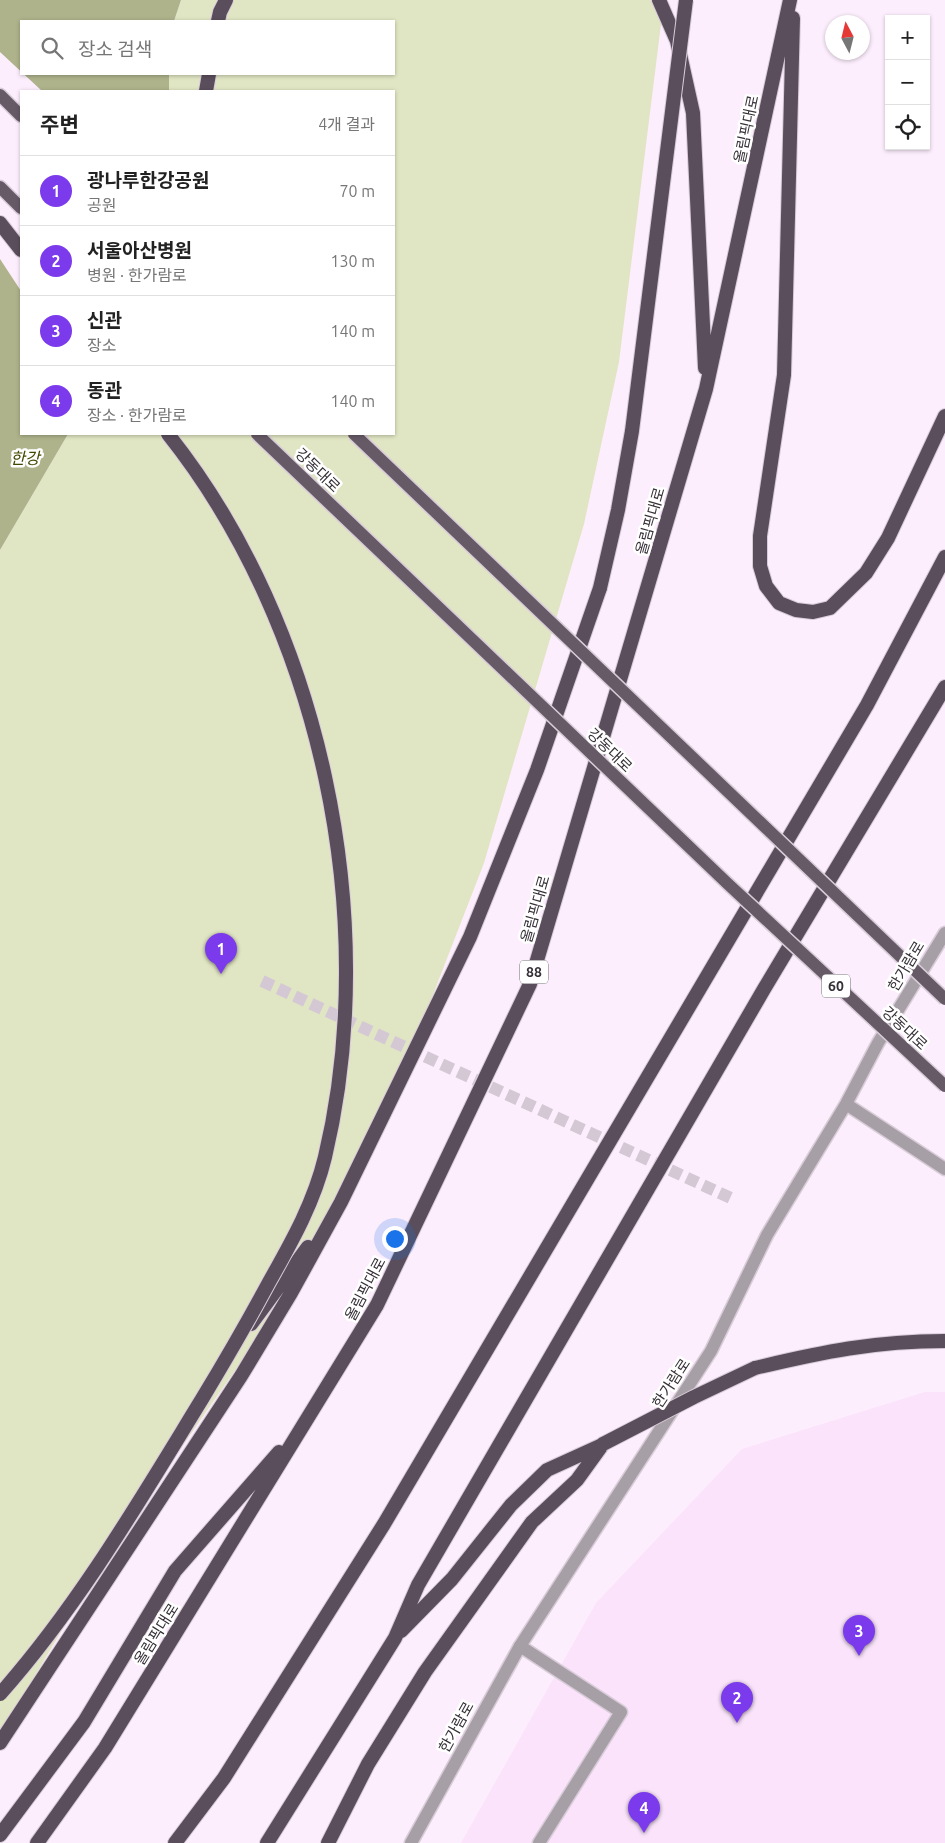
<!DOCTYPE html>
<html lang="ko">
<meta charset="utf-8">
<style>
:root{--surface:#fff;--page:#f2f2f2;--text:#222;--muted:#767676;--line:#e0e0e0;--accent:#7c3aed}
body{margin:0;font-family:Ubuntu,"Noto Sans KR",sans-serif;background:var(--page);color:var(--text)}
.controls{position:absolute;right:15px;top:15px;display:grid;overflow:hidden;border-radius:0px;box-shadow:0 1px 4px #0004}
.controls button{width:45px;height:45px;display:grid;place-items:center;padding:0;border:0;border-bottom:1px solid var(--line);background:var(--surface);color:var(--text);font:25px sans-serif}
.compass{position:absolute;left:825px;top:15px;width:45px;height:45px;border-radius:50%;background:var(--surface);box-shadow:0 1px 4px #0004;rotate:353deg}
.you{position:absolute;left:394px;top:1238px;width:18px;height:18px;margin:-12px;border:4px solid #fff;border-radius:50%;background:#1a73e8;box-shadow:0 0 0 8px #1a73e833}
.badge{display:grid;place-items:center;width:32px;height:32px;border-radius:50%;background:var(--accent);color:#fff;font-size:16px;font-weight:700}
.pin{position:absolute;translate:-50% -41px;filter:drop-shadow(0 1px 2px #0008)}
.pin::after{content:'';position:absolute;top:26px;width:18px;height:15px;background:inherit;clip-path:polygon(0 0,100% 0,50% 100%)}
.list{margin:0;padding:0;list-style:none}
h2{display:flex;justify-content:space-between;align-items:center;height:65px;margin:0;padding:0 20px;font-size:21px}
h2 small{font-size:16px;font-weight:400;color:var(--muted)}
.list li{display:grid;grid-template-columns:32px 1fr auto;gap:15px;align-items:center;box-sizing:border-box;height:70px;padding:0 20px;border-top:1px solid var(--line)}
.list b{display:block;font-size:19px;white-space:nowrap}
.list p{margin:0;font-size:16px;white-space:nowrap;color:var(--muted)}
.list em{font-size:16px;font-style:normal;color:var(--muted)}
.icon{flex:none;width:28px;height:28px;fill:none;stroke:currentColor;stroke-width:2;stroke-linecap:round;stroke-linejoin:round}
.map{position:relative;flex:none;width:945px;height:1843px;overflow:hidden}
.search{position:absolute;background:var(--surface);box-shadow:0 1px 4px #0004;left:20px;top:20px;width:375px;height:55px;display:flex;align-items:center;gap:12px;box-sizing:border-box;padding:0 18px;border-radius:0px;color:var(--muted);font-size:19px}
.panel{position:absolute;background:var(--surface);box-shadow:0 1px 4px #0004;left:20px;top:90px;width:375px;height:345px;border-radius:0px}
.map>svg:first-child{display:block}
.built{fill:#fae3fb}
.green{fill:#e0e5c3}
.water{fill:#aeb38b}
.pier{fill:#fdeefd}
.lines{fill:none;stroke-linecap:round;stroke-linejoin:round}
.pedestrian-tunnel{stroke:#d5c8d5;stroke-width:12;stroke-dasharray:12 6;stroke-linecap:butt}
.service-casing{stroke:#d9ccd9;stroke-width:15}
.tertiary-casing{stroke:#d9ccd9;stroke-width:15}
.primary-casing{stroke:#d9ccd9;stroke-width:15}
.trunk-casing{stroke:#d9ccd9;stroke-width:16}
.service{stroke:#a69fa6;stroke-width:12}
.tertiary{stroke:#a69fa6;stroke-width:12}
.primary{stroke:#665a67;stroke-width:12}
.trunk{stroke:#5b4e5c;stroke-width:14}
.primary-bridge-casing{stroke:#d9ccd9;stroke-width:15;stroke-linecap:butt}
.trunk-bridge-casing{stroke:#d9ccd9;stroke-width:16;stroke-linecap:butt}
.primary-bridge{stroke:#665a67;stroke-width:12}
.trunk-bridge{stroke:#5b4e5c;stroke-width:14}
.labels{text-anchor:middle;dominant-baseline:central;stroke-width:5;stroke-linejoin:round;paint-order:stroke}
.shield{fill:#fff;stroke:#726e73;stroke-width:1}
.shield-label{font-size:14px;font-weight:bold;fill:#363037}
.street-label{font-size:15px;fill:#363037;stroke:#fff}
.water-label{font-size:16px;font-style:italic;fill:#434801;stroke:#fff}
</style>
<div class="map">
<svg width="945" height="1843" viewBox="0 0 945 1843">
<rect width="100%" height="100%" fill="#fdeefd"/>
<path class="built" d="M925,1392h20v451h-484l135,-240 146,-154z"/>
<path class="green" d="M181,0h483l-45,362 -35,162 -100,339 -86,222 -122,226 -169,244 -107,179v-1184l68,-116h326v-343h-225v-17h225v-53h-220z"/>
<path class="water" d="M0,0h181l-7,21h-153v53h148v17h-148v343h47l-68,116z"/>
<path class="pier" d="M0,52l42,39h-21v200l-21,-32z"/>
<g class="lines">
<path class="pedestrian-tunnel" d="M262,981l473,219"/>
<g class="service-casing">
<path id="service" d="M520,1646l101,66 -82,131"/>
</g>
<g class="tertiary-casing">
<path id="tertiary" d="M846,1104l99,65
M411,1843l109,-197 191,-295 56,-116 79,-131 32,-61 67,-110"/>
</g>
<g class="primary-casing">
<path id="primary" d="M0,95l21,21
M0,187l21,21"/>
</g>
<g class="trunk-casing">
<path id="trunk" d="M659,0l18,41 16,72 12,255
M793,18l-9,357 -24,161v30l6,20 13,17 17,7 17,2 17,-4 36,-35 22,-35 57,-122
M218,21l2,-9 6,-12
M206,91l3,-17
M0,223l21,27
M251,1324l57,-77
M755,1368c67,-16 120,-27 190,-27
M401,1631l51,-52 59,-74 36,-35 55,-25
M0,1743l241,-367 50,-83 50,-91 129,-265 67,-167 63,-182
M0,1835l84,-113 91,-151 104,-119
M37,1843l68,-95 272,-443 153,-321 176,-595 84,-389
M175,1843l49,-65 160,-254 483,-819 78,-148
M267,1843l128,-205 23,-53 346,-596 181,-302
M328,1843l40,-79 57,-92 107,-150 45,-42 26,-36"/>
</g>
<use href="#service" class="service"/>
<use href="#tertiary" class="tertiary"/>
<use href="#primary" class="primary"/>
<use href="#trunk" class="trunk"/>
<g class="primary-bridge-casing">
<path id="primary-bridge" d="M257,434l471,450 217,202
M354,434l591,565"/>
</g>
<g class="trunk-bridge-casing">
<path id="trunk-bridge" d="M600,588l18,-78 14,-79 54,-431
M603,1444l91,-47 61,-29
M0,1694c79,-89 140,-194 202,-295 23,-38 45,-76 66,-115 23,-41 46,-81 57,-127 57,-239 -4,-531 -157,-723"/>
</g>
<use href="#primary-bridge" class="primary-bridge"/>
<use href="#trunk-bridge" class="trunk-bridge"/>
</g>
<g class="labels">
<g class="shield">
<rect x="520" y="960.5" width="28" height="23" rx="4"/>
<rect x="822" y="974.5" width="28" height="23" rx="4"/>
</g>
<g class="shield-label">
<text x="534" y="972">88</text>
<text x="836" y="986">60</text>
</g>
<g class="street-label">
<text transform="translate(746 129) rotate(-78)">올림픽대로</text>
<text transform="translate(318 470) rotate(44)">강동대로</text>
<text transform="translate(650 521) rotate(-74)">올림픽대로</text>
<text transform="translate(610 750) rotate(44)">강동대로</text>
<text transform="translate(535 909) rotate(-74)">올림픽대로</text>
<text transform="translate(906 966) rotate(-59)">한가람로</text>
<text transform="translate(905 1028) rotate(43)">강동대로</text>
<text transform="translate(365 1289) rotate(-62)">올림픽대로</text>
<text transform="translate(671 1383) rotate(-57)">한가람로</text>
<text transform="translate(156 1634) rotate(-58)">올림픽대로</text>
<text transform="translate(456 1727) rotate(-61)">한가람로</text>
</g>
<g class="water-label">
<text x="25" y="458">한강</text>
</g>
</g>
</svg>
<div class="controls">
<button>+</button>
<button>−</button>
<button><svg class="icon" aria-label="locate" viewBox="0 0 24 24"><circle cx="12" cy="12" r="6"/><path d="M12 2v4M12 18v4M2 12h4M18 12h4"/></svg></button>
</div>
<svg class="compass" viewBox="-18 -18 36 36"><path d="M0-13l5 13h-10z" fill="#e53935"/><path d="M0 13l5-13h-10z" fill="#767676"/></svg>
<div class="you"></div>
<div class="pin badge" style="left:221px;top:974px">1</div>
<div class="pin badge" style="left:737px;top:1723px">2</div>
<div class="pin badge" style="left:859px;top:1656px">3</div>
<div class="pin badge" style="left:644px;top:1833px">4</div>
<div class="search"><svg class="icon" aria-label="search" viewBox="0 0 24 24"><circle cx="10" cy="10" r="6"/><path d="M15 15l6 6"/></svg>장소 검색</div>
<section class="panel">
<h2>주변<small>4개 결과</small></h2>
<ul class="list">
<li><span class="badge">1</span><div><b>광나루한강공원</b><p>공원</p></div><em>70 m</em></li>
<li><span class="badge">2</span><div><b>서울아산병원</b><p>병원 · 한가람로</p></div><em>130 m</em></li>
<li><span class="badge">3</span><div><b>신관</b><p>장소</p></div><em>140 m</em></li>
<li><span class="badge">4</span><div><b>동관</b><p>장소 · 한가람로</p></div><em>140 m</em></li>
</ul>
</section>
</div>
